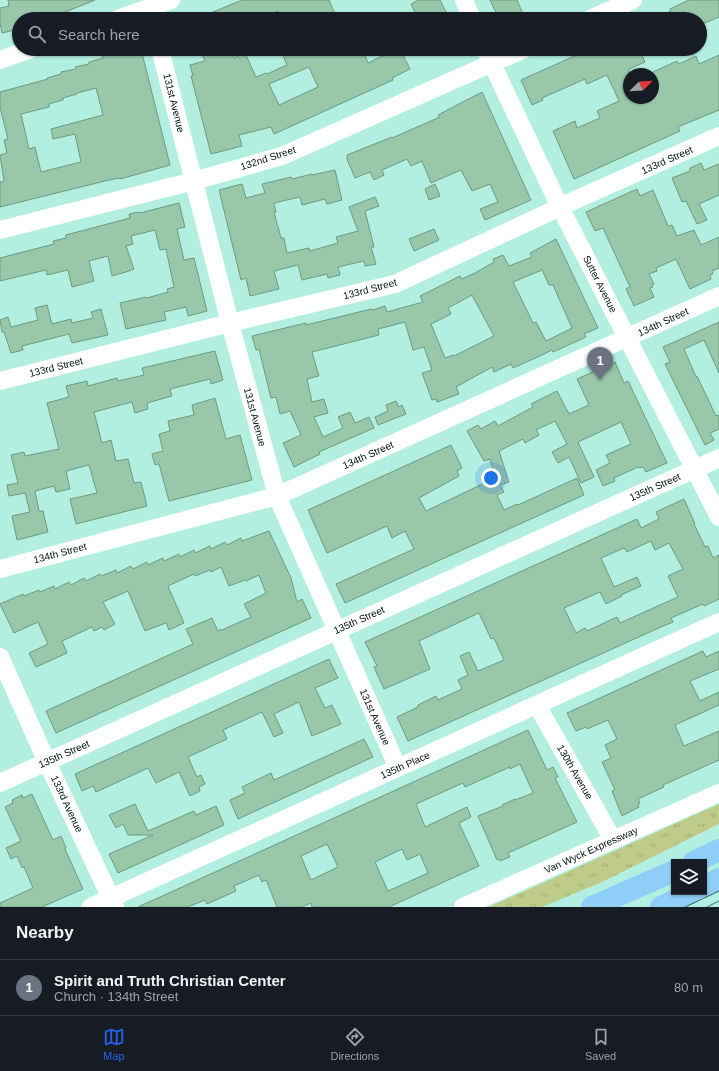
<!DOCTYPE html>
<meta charset="utf-8">
<style>
:root{--surface:#171b24;--page:#242831;--text:#f1f3f6;--muted:#9ea1a6;--line:#363941;--accent:#2563eb}
body{margin:0;font-family:Arial,sans-serif;background:var(--page);color:var(--text)}
.controls{position:absolute;right:12px;bottom:12px;display:grid;overflow:hidden;border-radius:0px;box-shadow:0 1px 3px #0004}
.controls button{width:36px;height:36px;display:grid;place-items:center;padding:0;border:0;border-bottom:1px solid var(--line);background:var(--surface);color:var(--text);font:20px sans-serif}
.compass{position:absolute;left:623px;top:68px;width:36px;height:36px;border-radius:50%;background:var(--surface);box-shadow:0 1px 3px #0004;rotate:66deg}
.you{position:absolute;left:491px;top:478px;width:14px;height:14px;margin:-10px;border:3px solid #fff;border-radius:50%;background:#1a73e8;box-shadow:0 0 0 6px #1a73e833}
.badge{display:grid;place-items:center;width:26px;height:26px;border-radius:50%;background:var(--accent);color:#fff;font-size:13px;font-weight:700}
.pin{position:absolute;translate:-50% -33px;filter:drop-shadow(0 1px 2px #0008)}
.pin::after{content:'';position:absolute;top:21px;width:14px;height:12px;background:inherit;clip-path:polygon(0 0,100% 0,50% 100%)}
.list{margin:0;padding:0;list-style:none}
h2{display:flex;justify-content:space-between;align-items:center;height:52px;margin:0;padding:0 16px;font-size:17px}
h2 small{font-size:13px;font-weight:400;color:var(--muted)}
.list li{display:grid;grid-template-columns:26px 1fr auto;gap:12px;align-items:center;box-sizing:border-box;height:56px;padding:0 16px;border-top:1px solid var(--line)}
.list b{display:block;font-size:15px;white-space:nowrap}
.list p{margin:0;font-size:13px;white-space:nowrap;color:var(--muted)}
.list em{font-size:13px;font-style:normal;color:var(--muted)}
.icon{flex:none;width:22px;height:22px;fill:none;stroke:currentColor;stroke-width:2;stroke-linecap:round;stroke-linejoin:round}
.map{position:relative;flex:none;width:719px;height:907px;overflow:hidden}
.search{position:absolute;background:var(--surface);box-shadow:0 1px 3px #0004;left:12px;right:12px;top:12px;height:44px;display:flex;align-items:center;gap:10px;box-sizing:border-box;padding:0 14px;border-radius:22px;color:var(--muted);font-size:15px}
.sheet{height:108px;background:var(--surface)}
nav{display:flex;justify-content:space-around;align-items:center;box-sizing:border-box;height:56px;border-top:1px solid var(--line);background:var(--surface);font-size:11px;color:var(--muted)}
nav a{display:grid;justify-items:center;gap:2px}
nav .on{color:var(--accent)}
.map>svg:first-child{display:block}
.grass{fill:url(#grass-tufts)}
.building{fill:#98c7aa;stroke:#6d9b7f;fill-rule:evenodd}
.lines{fill:none;stroke-linecap:round;stroke-linejoin:round}
.minor{stroke:#fff;stroke-width:18}
.highway{stroke:#8ecef8;stroke-width:22}
.tram{stroke:#456860;stroke-width:1}
.labels{text-anchor:middle;dominant-baseline:central;stroke-width:3;stroke-linejoin:round;paint-order:stroke}
.street-label{font-size:10px;fill:#00130f;stroke:#fff}
</style>
<div class="map">
<svg width="719" height="907" viewBox="0 0 719 907">
<defs>
<pattern id="grass-tufts" width="24" height="20" patternUnits="userSpaceOnUse"><rect width="24" height="20" fill="#bfcc89"/><path d="M3 7l-1-3M5 7V3M7 7l1-3M15 17l-1-3M17 17v-4M19 17l1-3" fill="none" stroke="#a2ae75"/></pattern>
</defs>
<rect width="100%" height="100%" fill="#b2efe0"/>
<path class="grass" d="M719,804v20l-117,58 -60,25h-53z"/>
<path class="building" d="M8,0h87l-47,19h-29v10l-17,4 -2,-10v-15l9,-2z
M242,0h87l8,19h-56l-3,-8 -20,8h-62z
M418,0h22l8,16 -6,3h-24l-7,-15z
M490,0h27l8,19h-26z
M689,0h30v17l-19,8v-6h-45l16,-8 -1,-2z
M116,49h25l29,116 -50,14 -1,-1 -14,3 -105,26v-25l4,-1 -4,-26 7,-2 -3,-13 4,-1 -8,-32v-15l48,-13 -1,-1 14,-4v-2l15,-3 -1,-2 14,-3v-2l14,-4v-2l14,-4zM96,88l7,27 -52,14 2,10 22,-5 6,28 -40,10 -6,-25 -6,2 -8,-35 28,-7v-3l14,-4v-2l14,-4v-1z
M210,49h5l1,3 8,-3h6l4,9 11,-5 11,24 10,-4 1,1 20,-9 -6,-14 6,-2h75l6,14 29,-14h3l10,20 -18,9 1,2 -119,54 -3,-7 -32,8 3,11 -31,8 -20,-78h2l-3,-11 15,-4 -4,-9zM309,67l9,20 -39,18 -10,-21z
M590,49h49l6,13 -16,7v29h24v-26l24,-11 2,3 17,-8 3,8 20,-9v55l-41,17 2,4 -106,48 -21,-48 22,-10 2,7 23,-10 -3,-7 22,-10 -12,-26 -20,9 -2,-5 -43,19 1,2 -11,5 -11,-25z
M482,92l49,108 -46,20 -5,-11 18,-7 -8,-18 -18,7 -11,-21 -30,13 -9,-22 -11,5 -4,-7 -25,11 2,5 -10,5 -4,-8 -15,6 -8,-19v-4l45,-18v1l48,-21 -2,-2z
M701,163l3,7 15,-6v31l-20,9 8,16 -10,4 -11,-23 -4,1 -10,-24 18,-7v-3z
M335,170l7,30 -15,4 -2,-5 -23,6 -2,-8 -26,6 2,9h-2l7,26h3l3,15 22,-5 1,3 28,-8 -2,-6 22,-6 -9,-24 26,-10 4,9 -14,5 9,36h-3l5,17 -11,2 -1,-5 -26,6 2,8 -12,3 -1,-4 -25,6 -4,-15 -24,6 5,18 -29,7 -4,-18 -5,2 -22,-90 23,-6 4,14 19,-5 -3,-9 29,-7 1,2 20,-5v1z
M435,184l5,12 -11,4 -4,-11z
M637,189l3,7 13,-6 15,36 4,-1 5,11 17,-6 7,15 18,-8v31l-7,3 1,3 -3,1 1,4 -21,10 -14,-30 -20,9 1,3 -8,3 5,10 -2,1 1,2 -3,1 4,9 -20,9 -8,-17 4,-2 -27,-59 -8,3 -9,-19z
M179,203l6,24 -8,2 7,31 10,-2 13,53 -19,5 -2,-9 -22,5 2,8 -40,9 -6,-26 26,-6 1,1 21,-6 -1,-3 7,-2 -8,-38 -6,1 -5,-20 -24,6 2,8 -7,2 8,23 -5,2 -17,5 -4,-20 -19,5 5,20 -22,6 -4,-17 -21,5 -1,-5 -46,11v-23l54,-14 -1,-3 13,-3v-3l64,-17 -1,-4 10,-2 1,1z
M434,229l5,11 -25,11 -5,-12z
M556,239l42,89 -14,6 2,3 -33,15 -1,-2 -12,6 -27,12 -2,-4 -17,8 -2,-5 -36,20 3,7 -22,8 -1,-3 -4,1 -10,-27 10,-3 -8,-23 -11,3 -8,-28 -27,7 1,6 -67,17 7,24 -12,3 5,23 12,-3 4,14 -14,4 9,20 20,-9 -5,-11 12,-5 5,11 14,-6 5,11 -55,24 1,2 -26,13 -11,-24 18,-8 -11,-24 -10,3 -4,-17 -5,1 -12,-49 -3,1 -4,-14 54,-13v2l65,-16 2,1 12,-4 2,6 36,-10 -3,-6 40,-20 1,3 14,-6 19,-11 -1,-3 10,-4 6,11 23,-9 -2,-4zM542,270l7,15h4l19,43 -26,13 -10,-19 -3,1 -20,-41zM472,295l22,41 -40,20 -1,-1 -8,3 -14,-34 20,-10 -3,-6z
M47,305l5,19 19,-5 1,4 21,-5 -2,-6 10,-3 7,26 -36,8 -3,-9 -47,12 1,4 -12,3 -7,-21h-2l-2,-12 8,-3 3,10 27,-7 -3,-12z
M719,322v51l-15,-33 -20,9 12,28 1,-1 19,40 3,-1v14l-9,4 4,7 -9,5 -40,-81 5,-2 -7,-15z
M215,351l8,29 -12,4 -1,-5 -40,10 2,7 -25,7 1,6 -13,4 -3,-11 -38,10 8,31 9,-3 5,21 12,-2 6,24 7,-1 6,24 -71,18 -6,-25 27,-6 -8,-28 -23,6 4,18 -14,3 -2,-6 -19,5 4,20h4l5,21 -31,8 -5,-24 18,-4 -5,-19 -16,3 -2,-11 11,-2 -7,-28 13,-3 1,4 34,-7 -12,-46 22,-6 -3,-11 21,-5 1,5 29,-8 1,3 26,-6 -2,-7z
M615,362l9,21 4,-2 39,82 -21,9 -3,-5 -4,1 -1,-1 -24,11 1,3 -12,5 -7,-16 14,-7 -4,-8 25,-11 -10,-22 -43,20 16,35 -13,6 -12,-26 -11,6 -6,-11 15,-8 -12,-23 -19,9 3,5 -14,8 -2,-4 -24,12 10,31 -9,3 4,7 -7,3 7,15 13,-6 1,1 59,-27 7,17 -239,108 -9,-19 78,-35 -9,-18 -13,7 -5,-12 -60,27 -19,-43 143,-65 11,23 -5,3 2,5 -40,22 7,13 67,-32h3l-6,-20 -6,2 -17,-30 11,-6 3,4 14,-8 3,5 35,-19 -2,-3 26,-13 12,23 20,-9 -12,-26z
M215,398l11,41 14,-4 12,45 -83,21 -10,-37 -4,1 -3,-11 11,-3 -4,-17 11,-3 -2,-10 26,-6 -2,-10z
M396,401l3,6 3,-2 4,9 -28,11 -3,-8 13,-6 -2,-6z
M684,499l11,25h-1l11,23 3,-1 5,12 6,-3v44l-15,7 -1,-2 -32,14 2,4 -12,5 -253,114 -11,-24 21,-10v-2l18,-9 2,4 24,-11 -4,-9 10,-5 -8,-19 9,-4 9,19 26,-11 -10,-22 -3,1 -12,-26 -60,28 11,28 -46,20 -10,-22 3,-1 -12,-24 272,-123 4,9 18,-9 -3,-7zM651,541l4,9 14,-7 14,26 -15,7 10,21 -58,26 -3,-6 -30,14 -2,-3 -9,5 -12,-25 36,-16 6,12 16,-8 -1,-1 20,-9 -4,-9 -23,10 -13,-29 23,-10 3,4z
M269,531l22,47 6,24 5,-3 9,19 -255,115 -10,-22 147,-67 -7,-15 26,-11 6,13 3,-2 1,1 29,-13 -7,-13 22,-11 -7,-18 -13,6 -1,-1 -16,6 -8,-19 -10,5 -1,-2 -15,6 -1,-2 -26,12 16,37 -15,7 -3,-7 -21,8 -17,-40 -25,11 12,22 -11,6 -2,-3 -8,4 -2,-4 -30,14 5,12 -31,14 -7,-14 19,-9 -10,-22 -24,11 -14,-29 23,-10 1,2 15,-6 1,2 14,-6 1,3 14,-7 2,3 13,-7 2,3 14,-7 1,2 15,-6 1,3 14,-7 2,3 14,-7 1,3 15,-7 1,3 15,-7 1,3 14,-7 1,3 15,-7 1,3 14,-7 2,3 14,-7 1,3z
M703,651l3,6 13,-6v18l-29,12 10,20 19,-9v13l-44,20 9,21 35,-15v29l-56,25 1,2 -26,12 2,4 -2,1 1,3 -17,9 -10,-25 3,-1 -13,-28 9,-4 -6,-13 12,-6 -9,-19 -21,9 -1,-2 -10,4 -9,-18z
M329,659l9,19 -23,10 10,20 7,-3 9,19 -29,12 -13,-34 -25,12 9,19 -9,4 -12,-25 -39,18 4,9 -39,18 9,20 4,-2 4,9 -6,3 1,4 -10,5 -11,-24 -23,11 -8,-15 -52,24 -3,-6 -11,5 -7,-17z
M528,730l19,40 6,-3 5,10 -3,1 22,44 -69,31 2,4 -10,4 -1,-2 -2,1 -19,-44 25,-10 -1,-1 13,-6v1l18,-7 -13,-29 -10,5v-2l-45,20 -2,-4 -47,21 9,23 42,-20 4,10 -12,6 20,43 -90,41h-77l-1,-4 -9,4h-25l-11,-27 -4,2 -3,-7 -25,11 2,5 -29,13 -2,-4 -17,7h-50zM327,844l11,23 -27,13 -10,-24zM402,849l5,11 13,-6 8,19 -40,18 -13,-29z
M364,739l9,18 -135,62 -8,-19 15,-7 -3,-6 29,-14 3,7z
M32,794l21,46 8,-4 5,12 -1,1 18,40 -41,18h-42v-4l33,-15 -9,-21 -2,1 -5,-12 -6,3 -5,-11 15,-7 -16,-34 8,-4 -1,-3 10,-5 1,3z
M135,804l13,27 46,-20 2,4 20,-9 8,19 -106,48 -9,-19 44,-19h-25l-5,-11 -7,4 -7,-13z"/>
<g class="lines">
<path class="minor" d="M464,0l8,19
M118,19l53,-19
M590,19l43,-19
M160,49l70,274 47,173 121,272
M485,49l75,158 159,310
M0,60l31,-11
M0,230l194,-49 88,-25 242,-107
M0,381l230,-58 165,-39 178,-83 146,-65
M0,569l277,-73 442,-200
M0,657l47,105 68,145
M537,705l76,135
M0,783l719,-325
M91,907l628,-285
M463,907l256,-114"/>
<path class="highway" d="M694,862l25,-12
M704,887l15,-8
M592,907l82,-36
M661,907l32,-15"/>
<path class="tram" d="M685,907l34,-16
M707,907l12,-6"/>
</g>
<g class="labels">
<g class="street-label">
<text transform="translate(174 103) rotate(76)">131st Avenue</text>
<text transform="translate(268 158) rotate(-18)">132nd Street</text>
<text transform="translate(667 160) rotate(-24)">133rd Street</text>
<text transform="translate(600 284) rotate(63)">Sutter Avenue</text>
<text transform="translate(370 289) rotate(-15)">133rd Street</text>
<text transform="translate(663 322) rotate(-25)">134th Street</text>
<text transform="translate(56 367) rotate(-14)">133rd Street</text>
<text transform="translate(255 417) rotate(75)">131st Avenue</text>
<text transform="translate(368 455) rotate(-24)">134th Street</text>
<text transform="translate(655 487) rotate(-24)">135th Street</text>
<text transform="translate(60 553) rotate(-15)">134th Street</text>
<text transform="translate(359 620) rotate(-24)">135th Street</text>
<text transform="translate(375 717) rotate(66)">131st Avenue</text>
<text transform="translate(64 754) rotate(-24)">135th Street</text>
<text transform="translate(405 765) rotate(-24)">135th Place</text>
<text transform="translate(575 772) rotate(60)">130th Avenue</text>
<text transform="translate(67 804) rotate(65)">133rd Avenue</text>
<text transform="translate(591 850) rotate(-24)">Van Wyck Expressway</text>
</g>
</g>
</svg>
<div class="controls">
<button><svg class="icon" aria-label="layers" viewBox="0 0 24 24"><path d="M12 4l9 5-9 5-9-5zM3 14l9 5 9-5"/></svg></button>
</div>
<svg class="compass" viewBox="-18 -18 36 36"><path d="M0-13l5 13h-10z" fill="#e53935"/><path d="M0 13l5-13h-10z" fill="#9ea1a6"/></svg>
<div class="you"></div>
<div class="pin badge" style="left:600px;top:380px;background:#6b7280">1</div>
<div class="search"><svg class="icon" aria-label="search" viewBox="0 0 24 24"><circle cx="10" cy="10" r="6"/><path d="M15 15l6 6"/></svg>Search here</div>
</div>
<section class="sheet">
<h2>Nearby<small></small></h2>
<ul class="list">
<li><span class="badge" style="background:#6b7280">1</span><div><b>Spirit and Truth Christian Center</b><p>Church · 134th Street</p></div><em>80 m</em></li>
</ul>
</section>
<nav>
<a class="on"><svg class="icon" aria-label="map" viewBox="0 0 24 24"><path d="M3 6l6-2 6 2 6-2v14l-6 2-6-2-6 2zM9 4v14M15 6v14"/></svg>Map</a>
<a><svg class="icon" aria-label="directions" viewBox="0 0 24 24"><path d="M12 3l9 9-9 9-9-9zM9 14v-3h6M13 9l2 2-2 2"/></svg>Directions</a>
<a><svg class="icon" aria-label="saved" viewBox="0 0 24 24"><path d="M7 4h10v16l-5-4-5 4z"/></svg>Saved</a>
</nav>
